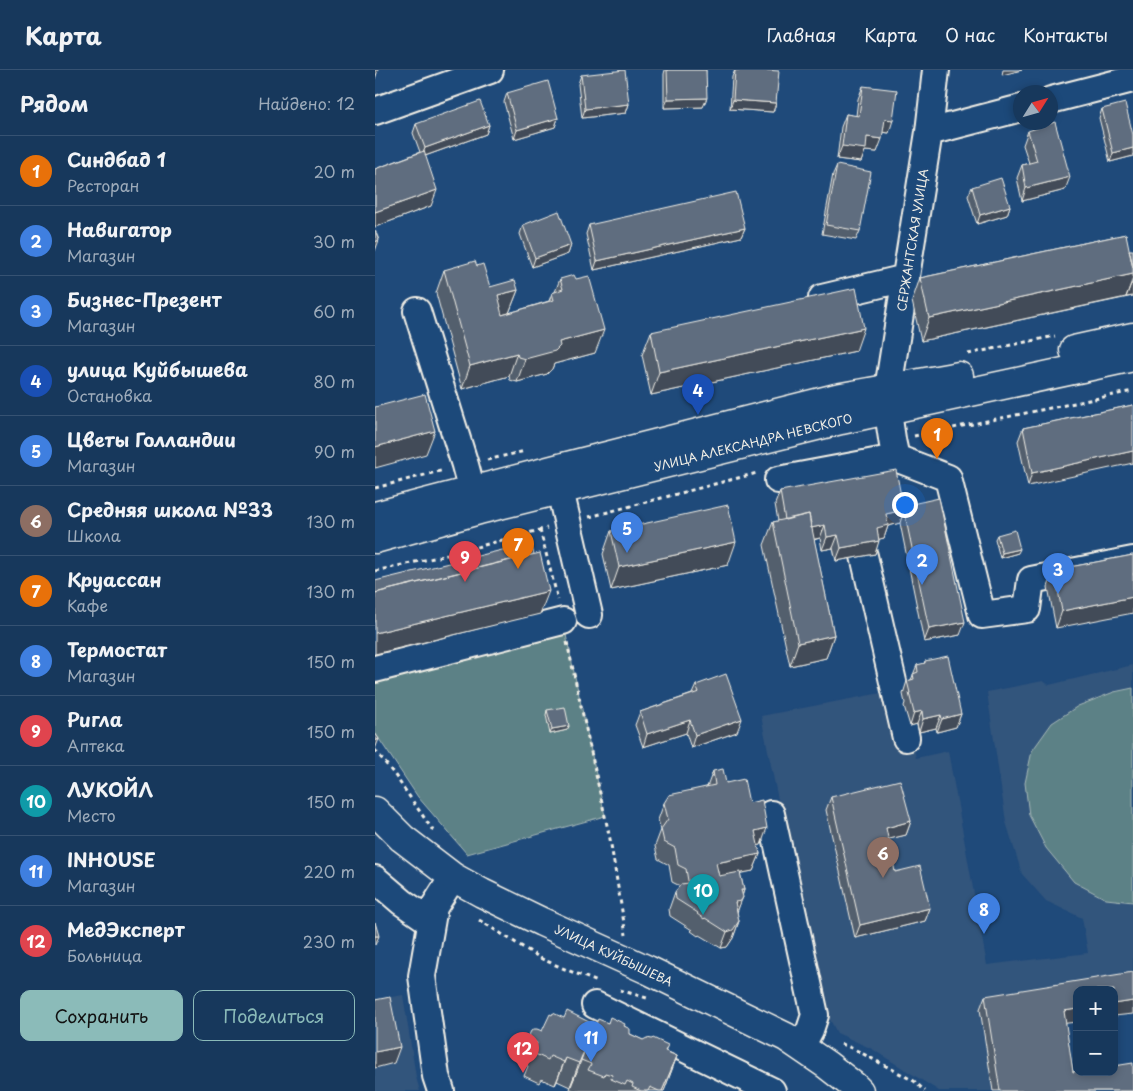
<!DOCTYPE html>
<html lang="ru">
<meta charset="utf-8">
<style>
:root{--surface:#17385c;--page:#203f62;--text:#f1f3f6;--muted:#9eacbb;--line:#365272;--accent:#8bbbb9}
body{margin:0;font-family:"Playpen Sans",sans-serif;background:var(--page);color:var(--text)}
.controls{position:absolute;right:15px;bottom:15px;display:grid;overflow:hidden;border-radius:10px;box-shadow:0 2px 8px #0003}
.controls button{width:45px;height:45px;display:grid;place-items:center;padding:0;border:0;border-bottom:1px solid var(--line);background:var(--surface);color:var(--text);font:25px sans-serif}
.compass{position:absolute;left:638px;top:15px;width:45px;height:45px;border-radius:50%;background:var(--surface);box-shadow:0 2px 8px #0003;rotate:53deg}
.you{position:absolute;left:529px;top:434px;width:18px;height:18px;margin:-12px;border:4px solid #fff;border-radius:50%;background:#1a73e8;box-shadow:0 0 0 8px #1a73e833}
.badge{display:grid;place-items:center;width:32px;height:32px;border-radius:50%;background:var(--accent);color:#fff;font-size:16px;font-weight:700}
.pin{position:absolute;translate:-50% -41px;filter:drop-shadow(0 1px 2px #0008)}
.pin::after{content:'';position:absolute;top:26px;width:18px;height:15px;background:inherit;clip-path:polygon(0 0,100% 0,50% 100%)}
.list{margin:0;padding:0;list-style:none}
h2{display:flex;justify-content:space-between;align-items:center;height:65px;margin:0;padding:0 20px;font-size:21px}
h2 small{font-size:16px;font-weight:400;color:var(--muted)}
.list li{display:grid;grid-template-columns:32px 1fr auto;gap:15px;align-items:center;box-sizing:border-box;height:70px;padding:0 20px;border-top:1px solid var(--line)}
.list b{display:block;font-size:19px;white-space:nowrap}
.list p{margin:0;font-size:16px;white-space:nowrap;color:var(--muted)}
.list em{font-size:16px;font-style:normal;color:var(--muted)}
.actions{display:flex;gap:10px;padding:15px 20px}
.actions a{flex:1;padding:11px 0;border:1px solid var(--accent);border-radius:10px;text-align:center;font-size:18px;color:var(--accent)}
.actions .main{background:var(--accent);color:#111}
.map{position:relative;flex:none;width:758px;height:1021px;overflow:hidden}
header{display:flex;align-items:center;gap:30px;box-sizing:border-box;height:70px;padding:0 25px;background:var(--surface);border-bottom:1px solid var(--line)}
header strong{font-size:24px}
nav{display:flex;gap:28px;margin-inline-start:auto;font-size:18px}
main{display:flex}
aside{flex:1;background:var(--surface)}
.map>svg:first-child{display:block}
.built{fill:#32547c}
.green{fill:#5c8186;stroke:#a8b9b7}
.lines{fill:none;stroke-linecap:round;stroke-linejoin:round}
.minor-casing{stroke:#f4f1e8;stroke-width:30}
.major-casing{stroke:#f4f1e8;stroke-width:31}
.path{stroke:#f4f1e8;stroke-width:3;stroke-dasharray:4 4;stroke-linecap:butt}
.minor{stroke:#1f4a7a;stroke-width:26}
.major{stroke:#1f4a7a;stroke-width:28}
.wall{fill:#525e6d;stroke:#f4f1e8}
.shaded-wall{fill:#424c59;stroke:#f4f1e8}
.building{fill:#5f6d7f;stroke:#f4f1e8}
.labels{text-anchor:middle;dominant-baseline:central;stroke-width:4.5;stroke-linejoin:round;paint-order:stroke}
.street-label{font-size:12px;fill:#f4f1e8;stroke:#1f4a7a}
</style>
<header>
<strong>Карта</strong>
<nav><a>Главная</a><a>Карта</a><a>О нас</a><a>Контакты</a></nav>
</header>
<main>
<aside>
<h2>Рядом<small>Найдено: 12</small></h2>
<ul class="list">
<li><span class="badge" style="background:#e8710a">1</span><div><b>Синдбад 1</b><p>Ресторан</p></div><em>20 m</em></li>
<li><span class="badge" style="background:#3f7fe0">2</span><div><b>Навигатор</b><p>Магазин</p></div><em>30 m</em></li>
<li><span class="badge" style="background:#3f7fe0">3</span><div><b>Бизнес-Презент</b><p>Магазин</p></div><em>60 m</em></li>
<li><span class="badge" style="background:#1a4fb4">4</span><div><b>улица Куйбышева</b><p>Остановка</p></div><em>80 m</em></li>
<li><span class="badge" style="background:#3f7fe0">5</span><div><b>Цветы Голландии</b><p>Магазин</p></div><em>90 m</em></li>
<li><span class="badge" style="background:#8d6e63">6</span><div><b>Средняя школа №33</b><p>Школа</p></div><em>130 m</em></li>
<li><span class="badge" style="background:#e8710a">7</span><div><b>Круассан</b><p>Кафе</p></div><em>130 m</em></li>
<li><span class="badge" style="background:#3f7fe0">8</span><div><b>Термостат</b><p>Магазин</p></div><em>150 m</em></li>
<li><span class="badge" style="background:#e0444e">9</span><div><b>Ригла</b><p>Аптека</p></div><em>150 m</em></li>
<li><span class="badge" style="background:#0f9aa8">10</span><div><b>ЛУКОЙЛ</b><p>Место</p></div><em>150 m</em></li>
<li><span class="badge" style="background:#3f7fe0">11</span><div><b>INHOUSE</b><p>Магазин</p></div><em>220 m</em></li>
<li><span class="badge" style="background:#e0444e">12</span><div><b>МедЭксперт</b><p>Больница</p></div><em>230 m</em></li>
</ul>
<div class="actions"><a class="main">Сохранить</a><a>Поделиться</a></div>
</aside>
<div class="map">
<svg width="758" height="1021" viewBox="0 0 758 1021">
<rect width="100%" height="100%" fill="#1f4a7a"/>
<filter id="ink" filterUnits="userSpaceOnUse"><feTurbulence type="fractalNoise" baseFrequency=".02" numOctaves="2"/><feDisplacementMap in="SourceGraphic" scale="10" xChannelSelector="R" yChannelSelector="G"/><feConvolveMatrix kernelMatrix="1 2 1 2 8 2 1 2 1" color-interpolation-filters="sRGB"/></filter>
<g filter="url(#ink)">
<path class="built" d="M758,595v23l-19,4 -35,14 -27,17 54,176 27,3v82l-56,6 -97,19 13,82h-54l-67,-42 -35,-16 -19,-36 -57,-281 141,-27 14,69 32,-7 39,214 101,-12 -6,-35 -36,-17 -24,-27 -16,-52 -19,-130 56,-11 6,4z
M28,925l13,82 4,14h-45v-91z"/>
<path class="green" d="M188,551l42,195 -138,38 -49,-57 -43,-64v-64z
M758,618v214l-27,-3 -32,-17 -28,-34 -17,-33 -4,-32 7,-32 20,-28 26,-17 36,-14z"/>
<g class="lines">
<g class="minor-casing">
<path id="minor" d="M676,30l82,-21
M0,41l115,-41
M554,62l92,-24
M447,228l84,-20
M42,241l48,154 7,26
M521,388c-6,-23 -8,-45 -8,-69l41,-257 7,-62
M403,410l118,-22 52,20 34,137 45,-6 4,-29 102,-20
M185,420l29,125
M489,486l42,182
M0,599l188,-48
M396,744l44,201 -5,15 -9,17
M0,809l27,23 29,20
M220,935l177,86
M66,1021l-5,-15 -14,-100 12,-69 19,-30"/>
</g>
<g class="major-casing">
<path id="major" d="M699,280l59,-13
M0,446l200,-52 261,-66 123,-22
M0,469l104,-29 362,-90 292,-63
M0,741l27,27 51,39 29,16 60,29 106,48 138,67 41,28 27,21 5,5"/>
</g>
<path class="path" d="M593,284l87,-18
M539,366l219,-45
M112,390l38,-9
M0,418l69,-18
M214,447l168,-44
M165,460l18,70
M0,501l72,-16 100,-27
M192,572l43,197 16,96
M0,680l19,24 40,58
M104,850l63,39 25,11 31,12
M245,920l30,9
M466,974l13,5 60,32 11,10"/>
<use href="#minor" class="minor"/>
<use href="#major" class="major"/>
</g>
<path class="wall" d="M290,0h41l-3,37 -39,1v-34z
M360,0h30l11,33 -3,9 -43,-3 2,-32z
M206,5l48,29 -3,9 -44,5 -4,-34z
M488,16l26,47 -6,-1 -6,20 -12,-1 -4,11 -24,-3 4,-32 5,-13 10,2 2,-17z
M132,23l51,25 -3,9 -41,12 -10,-37z
M727,39l31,26v21l-23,6 -11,-44z
M41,54l73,1 -3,9 -61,22 6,50 -56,21v-58l45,-17 -7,-19z
M653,61l37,59 -43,11 -5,-23 5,-13 7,-2 -6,-18z
M462,95l23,66 -4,9 -34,-6 11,-60z
M597,117l38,19 -3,9 -30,9 -9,-28z
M148,155l48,20 -3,9 -36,13 -12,-33z
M214,155l156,3 -4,9 -147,33 -8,-36z
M751,164l7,62 -212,45 -9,-40 8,-23z
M102,196l13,21 28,3 -9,23 40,-12 3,-8 3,-1 5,-13 35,74 -41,11 -2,5 -5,5 -30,8 -7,-2 -1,-4 -47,13 -26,-96 8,-23z
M276,262l205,19 -205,44 -9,-40z
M758,335l-105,81 -10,-45 5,-13z
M405,421l123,15 57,129 -36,7 -24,-119 -12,3 -4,12 -5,1 -4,15 -39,7 -3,-13 -11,2 -2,-12 -6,2 20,95 -8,23 -36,8 -26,-121 9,-23 5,-1 -3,-17z
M236,461l117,34 -117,25 -8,-36z
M622,465l21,18 -18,5 -5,-19z
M758,485l-77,73 -8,-41 6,-17z
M550,591l36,53 -5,13 -19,5 -1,-4 -17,4 -2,-8 -7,2 -6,-20 1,-3 -2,-9 4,-13 4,-1 6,-15 7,-1z
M321,615l41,47 -46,16 -5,-15 -43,14 -8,-22 5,-13 52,-18z
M172,640l22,16 -2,4 -17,4 -4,-19z
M338,701l36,32 12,42h-3l2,9 -7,17 -13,2 4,17 -7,23 2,8 -6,17 -6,9 -6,1 -22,-13 -1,1 -7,-5 1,-1 -22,-14 -1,-7 6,-17 5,-6 -8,-4 -3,-17 -11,-6 -3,-13 6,-16 -3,-10 6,-17 43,-16z
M456,727l80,24 -5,14 -18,4 7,33 35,36 -5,13 -70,17 -29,-128z
M610,926l80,27 8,49 60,19h-140l-13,-82z
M189,948l31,7 13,-2 17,3 5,8 47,22 -13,35h-89l-5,-2 7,-18 -7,16 -13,-6 -2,4 -14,-6 -2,4 -15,-7 4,-10 -6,-4 -1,-4 8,-23 13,-4z"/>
<path class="shaded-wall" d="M0,0h3l-3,9z
M628,0h19l-20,5z
M332,28l-4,9 -39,1 4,-9z
M358,30l43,3 -3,9 -43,-3z
M254,34l-3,9 -44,5 3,-9z
M183,48l-3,9 -41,12 3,-9z
M510,49l8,1 -4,13 -9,-1z
M114,55l-3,9 -64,23 3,-9z
M492,67l15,2 -5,13 -12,-1 -4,11 -24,-3 5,-13z
M758,78v8l-23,6 3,-9z
M695,107l-5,13 -43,11 4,-13z
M62,120l-6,16 -56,21v-15z
M635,136l-3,9 -30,9 3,-9z
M370,158l-4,9 -147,33 3,-9z
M4,170l-4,11v-9z
M196,175l-3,9 -36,13 3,-9z
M758,204v4l-7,19 -205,44 8,-23z
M756,214h2v12l-7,1z
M143,220l-9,23 -11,3v-21z
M489,258l-8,23 -205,44 8,-23z
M229,260l-9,23 -41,11 -2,5 -5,5 -30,8 8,-23 34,-17z
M142,283l-8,23 -47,13 8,-23z
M60,361l-9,23 -51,14v-21z
M758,381v12l-105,23 4,-13z
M529,440l-4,13 -12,3 -4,12 -12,3 5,-13 9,-14z
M450,455l-5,13 -19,4 5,-13z
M463,465l-5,13 -11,2 5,-13z
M504,471l-4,13 -39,7 5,-13z
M361,472l-8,23 -117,25 8,-23z
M645,479l-2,4 -18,5 2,-5z
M174,521l-9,23 -165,40v-21z
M758,527v16l-77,15 6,-17z
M590,552l-5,13 -36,7 5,-13z
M459,565l-8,23 -36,8 8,-23z
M547,641l-5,13 -7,2 4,-13z
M586,644l-5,13 -19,5 5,-13z
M566,645l-5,13 -17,4 4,-13z
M367,649l-5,13 -46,16 4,-13z
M315,650l-4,13 -43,14 4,-13z
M194,656l-2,4 -17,4 2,-5z
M4,669l-4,10v-8z
M536,751l-5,14 -25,6 5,-13z
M392,758l-6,17 -12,2 6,-16z
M385,784l-7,17 -43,8 6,-16z
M366,820h3l-4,11 3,-4 -7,17 -1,-12z
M555,838l-5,13 -70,17 5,-13z
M364,851l-6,17 -6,9 -6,1 6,-16z
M0,866h4l-4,9z
M758,931v13l-19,2v-12z
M702,939v13l-18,2 5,-13z
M220,955l-18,46 -7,16 9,-24z
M25,977l-6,16 -19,5v-16z
M302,986l-13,35h-2z
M191,988l-9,23 -2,4 9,-23z"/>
<path class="building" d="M250,0l4,34 -44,5 -4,-34z
M292,0h39l1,28 -39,1z
M360,0h30l14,1 -3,32 -43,-3z
M173,11l10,37 -41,12 -10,-37z
M488,16l34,4 -4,30 -8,-1 -3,20 -15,-2 -1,12 -24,-3 4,-32 13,2z
M105,31l9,24 -64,23 -9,-24z
M750,33l8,32v13l-20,5 -11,-44z
M680,52l15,55 -44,11 -4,-23 15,-4 -9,-30z
M49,81l13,39 -62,22v-43z
M462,95l34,7 -11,59 -34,-6z
M626,108l9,28 -30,9 -8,-28z
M361,122l9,36 -148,33 -8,-36z
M184,141l12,34 -36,13 -12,-33z
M0,160l4,10 -4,2z
M751,164l7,34v6l-204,44 -9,-40z
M754,180h4v18z
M100,191l2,5 6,-2 7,23 25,-7 3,10 -20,5 3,12h-1l2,8 52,-15 -2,-7 11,-4 -3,-10 14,-4 2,4 13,-3 15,54 -45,12 1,4 -5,5 -30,8 -7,-2 -1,-4 -47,13 -26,-96z
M481,218l8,40 -205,44 -8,-40z
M50,324l10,37 -60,16v-40z
M758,335v46l-101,22 -9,-45z
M521,400l7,36 36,-8 26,124 -36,7 -25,-119 -18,4 2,11 -11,3 2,13 -38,7 -3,-13 -11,2 -2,-12 -14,3 -2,-14 -24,6 -5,-29z
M353,435l8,37 -117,25 -8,-36z
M434,444l25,121 -36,8 -25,-121z
M640,460l5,19 -18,4 -5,-18z
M156,473l3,11 -159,39v-12z
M165,483l9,38 -174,42v-40z
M758,485v42l-71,14 -8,-41z
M573,586l13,58 -19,5 -1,-4 -18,4 -1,-8 -8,2 -5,-20h1l-3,-12 7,-2 -1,-5 5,-2 -1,-7 8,-2v-2z
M351,604l16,45 -47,16 -5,-15 -43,14 -7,-22 59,-20 -3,-7z
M190,637l4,19 -17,3 -5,-19z
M0,663l4,6 -4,2z
M348,699l3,14 18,-4 5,24 13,-3 5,28 -12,3 5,23 -44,9 3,13 21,-4 4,18h-3l2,7 -2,4 -6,1 4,19 -6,9 -6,2 -22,-14 -1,1 -7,-5 1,-1 -22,-14 -1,-7 6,-8 8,-1 -1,-2 -2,-12 -8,-4 -3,-17 -11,-6 -3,-13 7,-10 -4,-16 5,-8 46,-10 -2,-14z
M525,710l11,41 -25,7 9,44 25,-6 10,42 -70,17 -29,-128z
M0,852l4,14h-4z
M758,902v29l-19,3v-14h-37v19l-13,2 9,61 4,-1v1h37v-6l19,-3v28h-133l-15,-95z
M15,927l10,50 -25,5v-52z
M192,941l28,14 -16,38 -13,-5 -2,4 -14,-6 -2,4 -15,-7 4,-10 -6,-4 -2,-4 2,-4 3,-2h3l5,2 8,-17 2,1 1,-2 11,5z
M235,947l15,7 -1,2 6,3v5l13,6 4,-2 5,1 1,-1 15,7 -3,6 12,5 -15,35h-3l-9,-4 -2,4h-7l-9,-4 1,-3 -6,-3 -2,4 -14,-6 1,-4 -7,-2 -1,3 -16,-6 3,-6 -10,-4 17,-41 10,4z"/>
</g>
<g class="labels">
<g class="street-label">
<text transform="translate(537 170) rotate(-81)">СЕРЖАНТСКАЯ УЛИЦА</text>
<text transform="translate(378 372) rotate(-14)">УЛИЦА АЛЕКСАНДРА НЕВСКОГО</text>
<text transform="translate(239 885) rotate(25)">УЛИЦА КУЙБЫШЕВА</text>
</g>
</g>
</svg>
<div class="controls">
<button>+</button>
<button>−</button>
</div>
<svg class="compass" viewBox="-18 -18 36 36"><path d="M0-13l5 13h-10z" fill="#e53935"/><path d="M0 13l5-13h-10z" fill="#9eacbb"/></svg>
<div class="you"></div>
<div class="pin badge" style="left:562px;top:389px;background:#e8710a">1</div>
<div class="pin badge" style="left:547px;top:515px;background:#3f7fe0">2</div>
<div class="pin badge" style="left:683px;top:524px;background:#3f7fe0">3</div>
<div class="pin badge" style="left:323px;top:345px;background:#1a4fb4">4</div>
<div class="pin badge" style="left:252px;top:483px;background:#3f7fe0">5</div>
<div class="pin badge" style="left:508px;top:808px;background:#8d6e63">6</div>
<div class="pin badge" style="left:143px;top:499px;background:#e8710a">7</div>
<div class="pin badge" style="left:609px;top:864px;background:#3f7fe0">8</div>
<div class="pin badge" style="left:90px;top:512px;background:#e0444e">9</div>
<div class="pin badge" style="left:328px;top:845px;background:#0f9aa8">10</div>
<div class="pin badge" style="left:216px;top:992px;background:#3f7fe0">11</div>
<div class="pin badge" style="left:148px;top:1003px;background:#e0444e">12</div>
</div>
</main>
